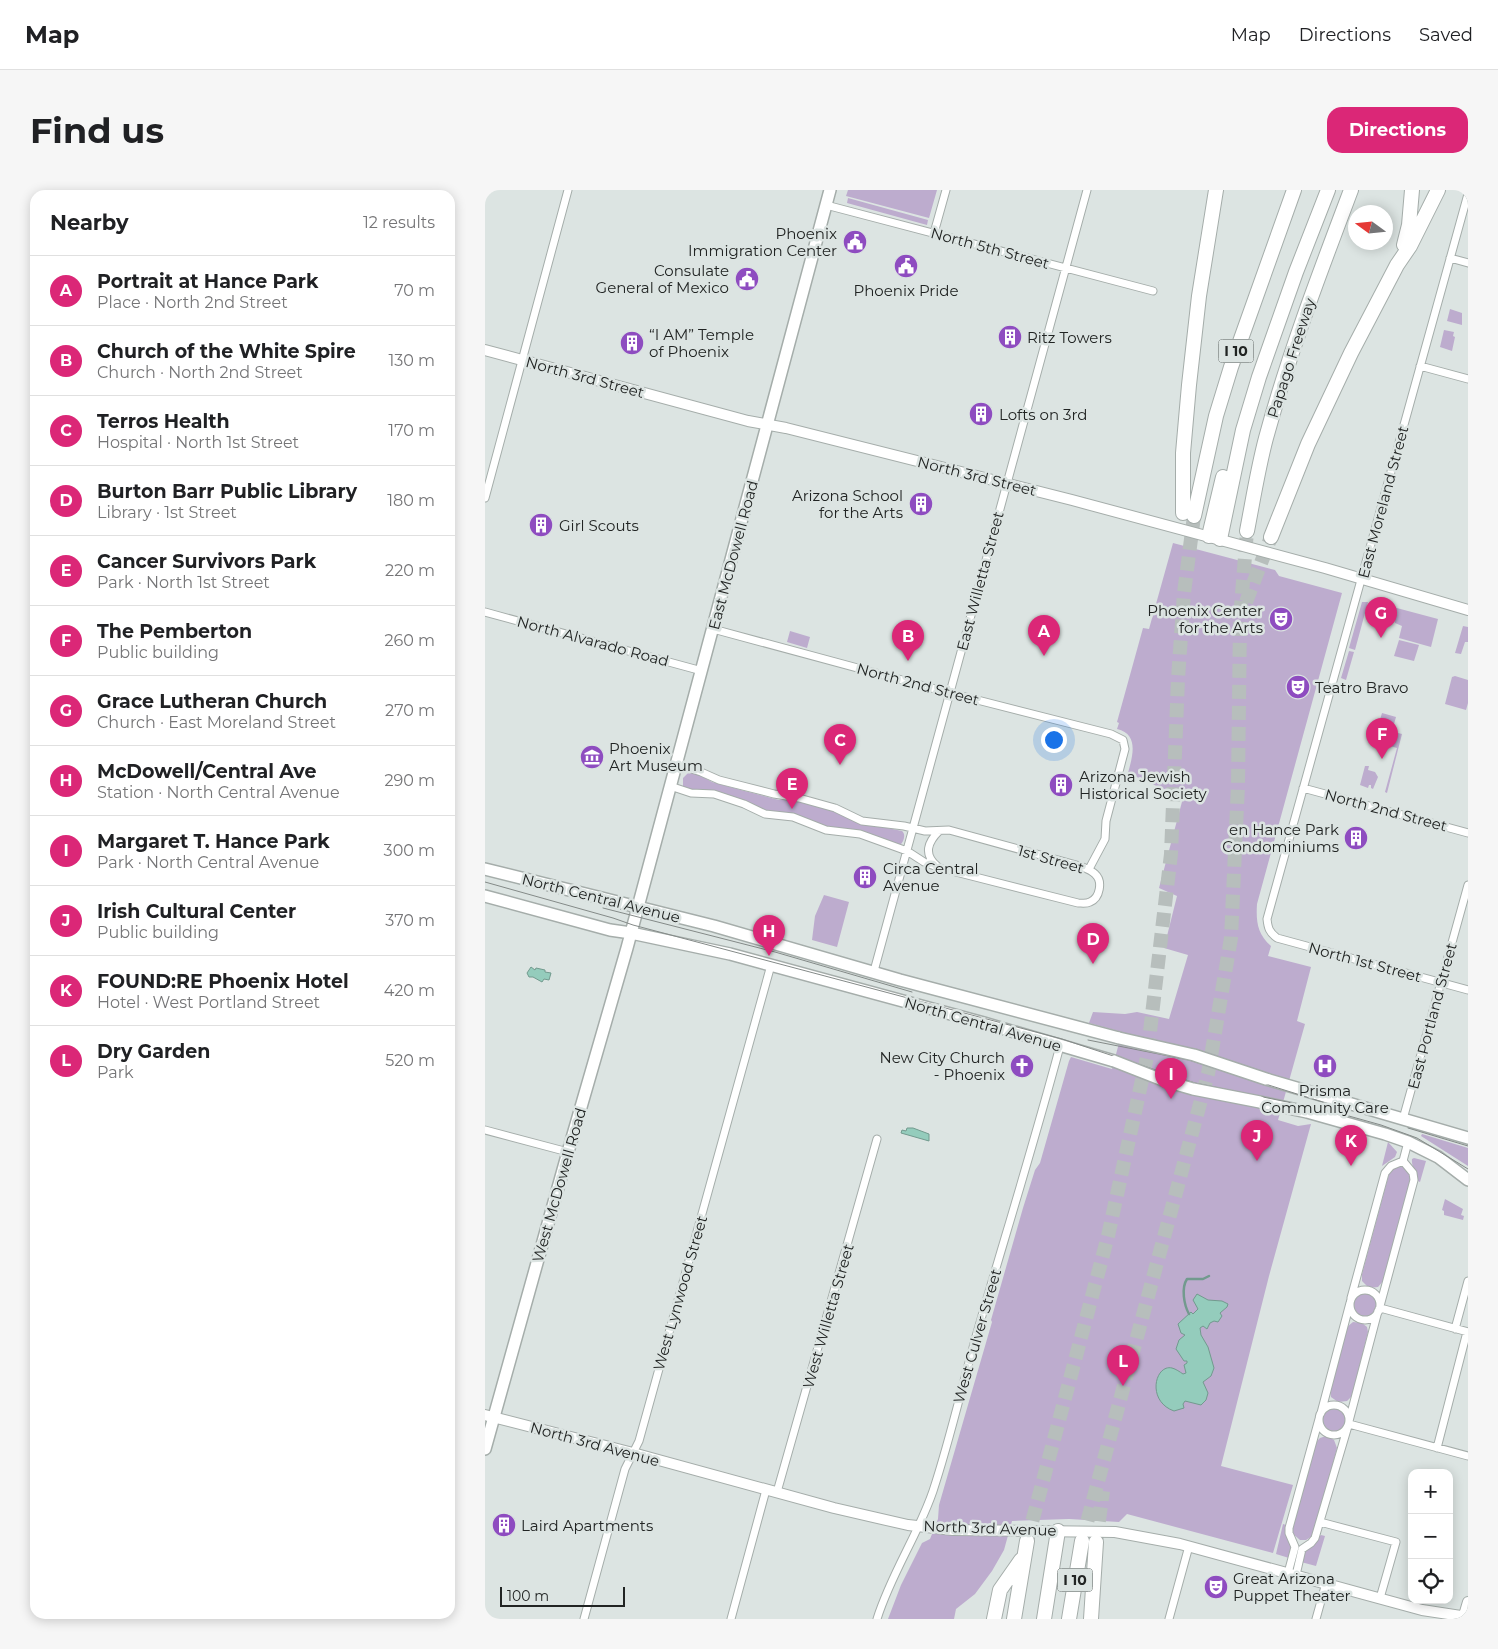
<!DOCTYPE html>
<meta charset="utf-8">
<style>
:root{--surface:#fff;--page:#f6f6f6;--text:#202124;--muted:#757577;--line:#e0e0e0;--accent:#db2777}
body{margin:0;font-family:Montserrat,sans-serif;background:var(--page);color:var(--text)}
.controls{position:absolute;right:15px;bottom:15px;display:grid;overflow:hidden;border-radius:10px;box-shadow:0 2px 12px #0003}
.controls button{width:45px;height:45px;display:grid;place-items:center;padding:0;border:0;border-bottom:1px solid var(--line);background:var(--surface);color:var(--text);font:25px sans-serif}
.compass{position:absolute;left:863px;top:15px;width:45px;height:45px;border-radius:50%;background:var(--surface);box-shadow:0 2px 12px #0003;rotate:285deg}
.scale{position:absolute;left:15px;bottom:12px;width:125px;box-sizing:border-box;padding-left:5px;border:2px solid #212423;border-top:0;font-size:14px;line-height:18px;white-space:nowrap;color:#212423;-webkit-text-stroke:4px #dce4e2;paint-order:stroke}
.you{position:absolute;left:568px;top:549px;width:18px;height:18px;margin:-12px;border:4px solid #fff;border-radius:50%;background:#1a73e8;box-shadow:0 0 0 8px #1a73e833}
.badge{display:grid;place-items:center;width:32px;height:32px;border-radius:50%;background:var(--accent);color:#fff;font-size:16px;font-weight:700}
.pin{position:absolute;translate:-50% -41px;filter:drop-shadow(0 1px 2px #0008)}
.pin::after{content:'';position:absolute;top:26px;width:18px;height:15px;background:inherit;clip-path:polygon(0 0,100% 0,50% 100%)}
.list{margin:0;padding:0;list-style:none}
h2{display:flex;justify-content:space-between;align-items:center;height:65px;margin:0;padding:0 20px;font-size:21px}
h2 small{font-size:16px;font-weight:400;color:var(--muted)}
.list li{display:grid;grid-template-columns:32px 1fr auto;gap:15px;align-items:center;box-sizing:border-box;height:70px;padding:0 20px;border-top:1px solid var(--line)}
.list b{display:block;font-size:19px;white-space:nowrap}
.list p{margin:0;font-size:16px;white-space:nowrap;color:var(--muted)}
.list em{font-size:16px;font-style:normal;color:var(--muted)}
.icon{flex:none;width:28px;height:28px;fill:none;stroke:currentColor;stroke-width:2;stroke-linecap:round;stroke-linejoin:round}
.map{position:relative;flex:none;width:983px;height:1429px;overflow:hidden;border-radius:15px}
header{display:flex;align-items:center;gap:30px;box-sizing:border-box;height:70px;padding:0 25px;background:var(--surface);border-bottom:1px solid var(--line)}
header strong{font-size:24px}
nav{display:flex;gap:28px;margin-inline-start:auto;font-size:18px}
.intro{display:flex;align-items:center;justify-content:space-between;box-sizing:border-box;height:120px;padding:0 30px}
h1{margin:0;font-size:35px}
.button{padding:12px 22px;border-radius:15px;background:var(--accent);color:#fff;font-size:18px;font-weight:700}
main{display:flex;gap:30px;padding:0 30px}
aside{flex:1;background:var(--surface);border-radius:15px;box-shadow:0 2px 12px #0003}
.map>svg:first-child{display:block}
.green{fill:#bdacce}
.water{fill:#94ccbc;stroke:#729a8e}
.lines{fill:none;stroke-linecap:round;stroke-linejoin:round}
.stream{stroke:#729a8e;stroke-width:2.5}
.highway-tunnel{stroke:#b7bebc;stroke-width:14;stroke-dasharray:14 7;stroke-linecap:butt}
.street-casing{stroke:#a5adaa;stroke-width:9}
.secondary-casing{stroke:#a5adaa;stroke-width:12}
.primary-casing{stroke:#a5adaa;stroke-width:14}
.highway-casing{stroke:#a5adaa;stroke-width:16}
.street{stroke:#fff;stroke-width:7}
.secondary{stroke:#fff;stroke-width:10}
.primary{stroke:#fff;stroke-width:11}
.highway{stroke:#fff;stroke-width:14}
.tram{stroke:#848a88;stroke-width:1}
.primary-bridge-casing{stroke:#a5adaa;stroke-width:14;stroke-linecap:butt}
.primary-bridge{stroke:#fff;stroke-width:11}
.labels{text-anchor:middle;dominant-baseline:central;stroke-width:5;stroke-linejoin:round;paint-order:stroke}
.shield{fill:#dce4e2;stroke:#595e5c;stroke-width:1}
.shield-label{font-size:14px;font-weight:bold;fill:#212423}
.poi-label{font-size:15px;fill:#212423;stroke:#dce4e2;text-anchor:start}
.street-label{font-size:15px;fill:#212423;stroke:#dce4e2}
</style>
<header>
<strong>Map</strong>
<nav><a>Map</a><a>Directions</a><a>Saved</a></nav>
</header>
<div class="intro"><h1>Find us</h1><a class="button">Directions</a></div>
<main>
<aside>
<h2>Nearby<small>12 results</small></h2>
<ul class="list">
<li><span class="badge">A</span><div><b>Portrait at Hance Park</b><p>Place · North 2nd Street</p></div><em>70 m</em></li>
<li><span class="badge">B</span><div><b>Church of the White Spire</b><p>Church · North 2nd Street</p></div><em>130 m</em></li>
<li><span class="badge">C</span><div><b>Terros Health</b><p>Hospital · North 1st Street</p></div><em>170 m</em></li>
<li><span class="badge">D</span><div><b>Burton Barr Public Library</b><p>Library · 1st Street</p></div><em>180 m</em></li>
<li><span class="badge">E</span><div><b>Cancer Survivors Park</b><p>Park · North 1st Street</p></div><em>220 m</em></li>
<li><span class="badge">F</span><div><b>The Pemberton</b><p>Public building</p></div><em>260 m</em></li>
<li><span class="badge">G</span><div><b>Grace Lutheran Church</b><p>Church · East Moreland Street</p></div><em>270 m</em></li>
<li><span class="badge">H</span><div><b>McDowell/Central Ave</b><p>Station · North Central Avenue</p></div><em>290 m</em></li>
<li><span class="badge">I</span><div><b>Margaret T. Hance Park</b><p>Park · North Central Avenue</p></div><em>300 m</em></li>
<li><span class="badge">J</span><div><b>Irish Cultural Center</b><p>Public building</p></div><em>370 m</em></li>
<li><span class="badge">K</span><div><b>FOUND:RE Phoenix Hotel</b><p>Hotel · West Portland Street</p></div><em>420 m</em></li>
<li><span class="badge">L</span><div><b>Dry Garden</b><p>Park</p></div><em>520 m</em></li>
</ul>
</aside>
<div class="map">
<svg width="983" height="1429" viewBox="0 0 983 1429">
<rect width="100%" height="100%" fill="#dce4e2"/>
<path class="green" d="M363,0h89l-8,28 -83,-22z
M363,8l80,22 -1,5 -80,-22z
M965,119l12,4v12l-15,-4z
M959,140l10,2 -1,4 2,1 -3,14 -12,-4z
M688,353l102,27 4,6 63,17 -85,311c-1,17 0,30 14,42l-3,10 43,11 -14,54 8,3 -27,96 20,6 13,-2 -42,152 -48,190 72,19 -20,68 -146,-39 -8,8 -50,-3 -57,2 -8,29 -12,21 -17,23 -19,15 -2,10h-66l13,-34 21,-42 8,-4 8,-20 1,-14 53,-183 -1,-2 32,-112 12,-38 5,-7 29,-102 2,-4 41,12 10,-37 -33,-9 4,-11 32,2 12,-2 32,7 19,-64 -24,-7 13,-52 -18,-8 24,-90 -55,-25c4,-15 12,-39 -11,-44l2,-6 -2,-1 26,-94 6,1z
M887,411l14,4 -1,7 -4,-1 -4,7 -11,-3 4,-12z
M877,412h6l-13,48 -6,-2z
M908,417l45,12 -7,28 -32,-9 3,-12 -7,-3 -1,-9 -3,-1z
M978,436l5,1v15h-3l-4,12 -6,-1z
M305,441l20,6 -3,11 -20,-6z
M914,450l20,5 -5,16 -20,-5z
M864,461l5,1 -8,28 -5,-2z
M970,486l13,4v23l-2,7 -21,-6 7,-27z
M897,523l14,4 -8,28 -10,-2 1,-9 -3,-1z
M909,542l8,2 -15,59 -2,-1 12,-44 -7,-2z
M880,576h4l-1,4 7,2 3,5 -5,12 -2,-1v-3h-2l-1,3 -8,-3z
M209,582l18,10 29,8 38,10 14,-1 42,12 24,11 43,9c4,3 2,11 -2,14l-78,-18 -22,-11 -11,-3 -21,-1 -81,-22 -4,-4v-8l5,-5z
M339,705l25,7 -12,45 -25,-7 3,-24z
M937,944l46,14v18l-47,-30z
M903,952l9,10 -2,5 -13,9z
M929,968l12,3 -6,21 -2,-1c-1,-8 -7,-14 -6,-22z
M912,976h6l6,4 2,8 -27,102 -6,7 -9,1 -7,-7v-7l27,-100 3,-6z
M960,1009l18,10 -2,6 3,1 -1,4 -19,-5v-4l-2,-1z
M869 1115a11 11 0 1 1 22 0a11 11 0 1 1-22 0Z
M868,1132l9,1 5,4 1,5 -16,64 -5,5 -9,1 -7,-5 -1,-6 17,-64z
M838 1230a11 11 0 1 1 22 0a11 11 0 1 1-22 0Z
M841,1246l8,4 3,8 -23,87 -8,5h-6l-8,-7v-4l24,-87 4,-4z
M798,1334l3,1v9l5,14 -2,10 -13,-4z
M836,1345l4,1 -9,30 -15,-4 4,-13z"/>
<path class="water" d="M46,777l4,3 1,-2 9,2v2l6,1 -2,7 -5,-1 -2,3 -9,-5h-4l-2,-4z
M422,938h6l16,6v7l-28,-8 1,-3 4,1z
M712,1104l11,6 14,1 6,3 -1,3 -7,6 2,3 -4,6 -4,-1 -4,2 -3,6 -4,-3 -3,2 1,7 7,12 6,21 -3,8 -8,6 5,11 -2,7 -5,5 -16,-4 -2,3 1,4 -10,3c-28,-10 -19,-47 -2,-43 4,1 8,4 11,6l3,-1 -2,-8 3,-2v-2h-3l-8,-12 3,-9 6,-5 -4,-2 -3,-9 13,-12 2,2 5,-5 -5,-9z"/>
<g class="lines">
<path class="stream" d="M704,1124c-5,-9 -8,-26 -2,-35h16l6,-3"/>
<path class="highway-tunnel" d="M761,412l25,-65
M542,1351l81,-305 39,-179 24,-203 7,-175 6,-86 10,-77
M597,1351l126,-467 23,-136 7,-153 2,-166 7,-88
M611,1352l7,-51"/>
<g class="street-casing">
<path id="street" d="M983,4l-201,725c1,9 2,13 10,19l191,52
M341,15l327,86
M449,43l12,-43
M965,68l18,5
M935,176l48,13
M0,308l83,-308
M0,422l217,59
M228,439l237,64 161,41 12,6 2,9 -19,72 -1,18 -16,30
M185,596l21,7 23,1 30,10 21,10 28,3 33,13 34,4 47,17 17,11 16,6 138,35c4,0 8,1 12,-1 10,-4 13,-21 5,-28 -4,-4 -10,-6 -15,-8l-131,-36 -24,1 -21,-5 -42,-5 -27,-13 -36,-10 -25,-4 -55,-14 -18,-8 -25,-8
M818,598l165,45
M452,676c-14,-12 -9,-24 2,-35
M389,781l213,-781
M918,929l65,-234
M0,940l83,22
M918,971l5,-19
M865 1115a15 15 0 1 1 30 0a15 15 0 1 1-30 0Z
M866,1108l34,-125 6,-7 12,-5
M895,1116l34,-126 -1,-7 -10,-12
M894,1119h5l84,23
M970,1139l13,-48
M834 1230a15 15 0 1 1 30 0a15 15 0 1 1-30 0Z
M836,1223l29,-110
M864,1231l29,-110
M864,1234l119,32
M952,1258l30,-116
M292,1302l100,-353
M835,1332l76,20 -16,56
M803,1383l7,-26 -6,-14v-5l30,-109
M811,1385l6,-26 9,-6 4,-5 33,-112
M99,1429l41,-150 14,-28 132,-476
M246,1429l35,-129
M392,1429c14,-45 41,-84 56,-128 18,-54 30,-110 46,-165 27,-93 56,-186 81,-280
M684,1429l20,-73
M831,1429l10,-36"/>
</g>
<g class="secondary-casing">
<path id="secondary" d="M0,160l263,71 38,7 286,72 253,68 143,42
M0,1225l148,38 201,55 74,17 45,5 162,2 65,12 242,66 46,7
M978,1429l5,-17"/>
</g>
<g class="primary-casing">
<path id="primary" d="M0,679l229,57 186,54 219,58
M0,706l125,34 21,3 99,21 254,69 130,38
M781,889l202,59
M775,912l47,10 78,22 23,8 30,15 30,23
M0,1259l83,-297 59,-204 203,-758"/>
</g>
<g class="highway-casing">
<path id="highway" d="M919,55l5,-20 3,-35
M698,323v-60l6,-68 10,-89 17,-106
M709,326l22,-100 15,-49 63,-177
M762,341c6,-31 11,-63 19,-93 23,-85 54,-166 85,-248
M724,346l14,-59
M786,347l37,-93 43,-91 46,-88 13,-19 28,-56
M735,349l23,-109 16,-53 37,-105 32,-82
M509,1429l6,-29 21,-30
M529,1429l13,-78
M559,1429l14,-88
M584,1429l13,-78
M606,1429l5,-77"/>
</g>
<use href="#street" class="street"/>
<use href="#secondary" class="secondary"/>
<use href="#primary" class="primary"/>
<use href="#highway" class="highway"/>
<path class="tram" d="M0,692l128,36 20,7 429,114 133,44 136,28 50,14 36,13 51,31
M118,718l172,44 137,40
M603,850l101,20 143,45
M923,938l60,18"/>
<g class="primary-bridge-casing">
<path id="primary-bridge" d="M634,848l75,17 72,24
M629,871l51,20 28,8 67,13"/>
</g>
<use href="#primary-bridge" class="primary-bridge"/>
</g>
<defs>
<g id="civic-disc" transform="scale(1.25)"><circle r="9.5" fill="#8e4cc0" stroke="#dce4e2"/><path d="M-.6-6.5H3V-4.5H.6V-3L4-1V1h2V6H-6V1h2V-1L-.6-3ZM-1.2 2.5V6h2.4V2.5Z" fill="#fff"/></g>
<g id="building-disc" transform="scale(1.25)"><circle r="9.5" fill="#8e4cc0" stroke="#dce4e2"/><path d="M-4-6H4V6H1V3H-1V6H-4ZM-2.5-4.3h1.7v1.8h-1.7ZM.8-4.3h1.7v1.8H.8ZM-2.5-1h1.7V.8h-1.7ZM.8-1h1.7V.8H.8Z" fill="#fff"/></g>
<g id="theatre-disc" transform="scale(1.25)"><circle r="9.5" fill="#8e4cc0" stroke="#dce4e2"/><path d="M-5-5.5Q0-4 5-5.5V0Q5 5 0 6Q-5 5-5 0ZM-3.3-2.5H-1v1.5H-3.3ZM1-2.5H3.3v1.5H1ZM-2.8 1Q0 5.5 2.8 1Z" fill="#fff"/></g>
<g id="museum-disc" transform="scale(1.25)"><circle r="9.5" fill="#8e4cc0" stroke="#dce4e2"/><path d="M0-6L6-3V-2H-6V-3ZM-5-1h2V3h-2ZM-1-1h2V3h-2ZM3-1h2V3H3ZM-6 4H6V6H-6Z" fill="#fff"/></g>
<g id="church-disc" transform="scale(1.25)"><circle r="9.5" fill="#8e4cc0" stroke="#dce4e2"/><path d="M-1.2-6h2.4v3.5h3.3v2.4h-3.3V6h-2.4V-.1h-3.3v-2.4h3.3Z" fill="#fff"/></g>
<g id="hospital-disc" transform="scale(1.25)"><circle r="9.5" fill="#8e4cc0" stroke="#dce4e2"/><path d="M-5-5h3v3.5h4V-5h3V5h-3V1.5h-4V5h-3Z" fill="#fff"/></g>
</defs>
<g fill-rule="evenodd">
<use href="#civic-disc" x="370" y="52"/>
<use href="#civic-disc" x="421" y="76"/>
<use href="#civic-disc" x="262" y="89"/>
<use href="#building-disc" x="525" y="147"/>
<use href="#building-disc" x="147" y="153"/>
<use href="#building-disc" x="496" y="224"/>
<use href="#building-disc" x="436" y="314"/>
<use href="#building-disc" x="56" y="335"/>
<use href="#theatre-disc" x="796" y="429"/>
<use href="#theatre-disc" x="813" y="497"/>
<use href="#museum-disc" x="107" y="567"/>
<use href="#building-disc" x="576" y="595"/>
<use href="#building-disc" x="871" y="648"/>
<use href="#building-disc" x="380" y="687"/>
<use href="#church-disc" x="537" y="876"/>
<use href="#hospital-disc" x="840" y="876"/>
<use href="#building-disc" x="19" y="1335"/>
<use href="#theatre-disc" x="731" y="1397"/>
</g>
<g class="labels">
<g class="shield">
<rect x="733.5" y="149.5" width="35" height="23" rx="4"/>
<rect x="572.5" y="1378.5" width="35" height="23" rx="4"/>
</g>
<g class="shield-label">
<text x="751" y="161">I 10</text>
<text x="590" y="1390">I 10</text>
</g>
<g class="poi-label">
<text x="352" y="43" text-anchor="end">Phoenix<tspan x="352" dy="17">Immigration Center</tspan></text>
<text x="244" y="80" text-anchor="end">Consulate<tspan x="244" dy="17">General of Mexico</tspan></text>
<text x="421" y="100" text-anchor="middle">Phoenix Pride</text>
<text x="164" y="144">“I AM” Temple<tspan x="164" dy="17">of Phoenix</tspan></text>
<text x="542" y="147">Ritz Towers</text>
<text x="514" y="224">Lofts on 3rd</text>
<text x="418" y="305" text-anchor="end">Arizona School<tspan x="418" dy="17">for the Arts</tspan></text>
<text x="74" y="335">Girl Scouts</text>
<text x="778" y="420" text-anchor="end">Phoenix Center<tspan x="778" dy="17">for the Arts</tspan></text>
<text x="830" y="497">Teatro Bravo</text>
<text x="124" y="558">Phoenix<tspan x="124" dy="17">Art Museum</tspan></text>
<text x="594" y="586">Arizona Jewish<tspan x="594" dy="17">Historical Society</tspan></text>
<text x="854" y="639" text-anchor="end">en Hance Park<tspan x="854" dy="17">Condominiums</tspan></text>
<text x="398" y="678">Circa Central<tspan x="398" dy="17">Avenue</tspan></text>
<text x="520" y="867" text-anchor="end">New City Church<tspan x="520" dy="17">- Phoenix</tspan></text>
<text x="840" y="900" text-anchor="middle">Prisma<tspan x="840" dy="17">Community Care</tspan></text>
<text x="36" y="1335">Laird Apartments</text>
<text x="748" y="1388">Great Arizona<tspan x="748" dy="17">Puppet Theater</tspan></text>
</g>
<g class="street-label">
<text transform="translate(505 58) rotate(15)">North 5th Street</text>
<text transform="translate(806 168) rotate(-72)">Papago Freeway</text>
<text transform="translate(100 187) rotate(15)">North 3rd Street</text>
<text transform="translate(492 286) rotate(14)">North 3rd Street</text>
<text transform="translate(898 312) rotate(-75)">East Moreland Street</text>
<text transform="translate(248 365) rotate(-75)">East McDowell Road</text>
<text transform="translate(495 391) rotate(-75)">East Willetta Street</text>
<text transform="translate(108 451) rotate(15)">North Alvarado Road</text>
<text transform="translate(433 494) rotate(15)">North 2nd Street</text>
<text transform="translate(901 620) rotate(15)">North 2nd Street</text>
<text transform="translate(566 669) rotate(16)">1st Street</text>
<text transform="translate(116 708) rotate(14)">North Central Avenue</text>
<text transform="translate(880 772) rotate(15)">North 1st Street</text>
<text transform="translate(947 826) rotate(-75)">East Portland Street</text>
<text transform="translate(498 834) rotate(16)">North Central Avenue</text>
<text transform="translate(74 995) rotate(-74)">West McDowell Road</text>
<text transform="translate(195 1103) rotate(-74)">West Lynwood Street</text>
<text transform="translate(343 1126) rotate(-74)">West Willetta Street</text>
<text transform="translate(492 1146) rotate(-74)">West Culver Street</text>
<text transform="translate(110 1254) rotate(15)">North 3rd Avenue</text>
<text transform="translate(505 1338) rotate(2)">North 3rd Avenue</text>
</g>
</g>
</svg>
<div class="controls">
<button>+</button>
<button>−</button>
<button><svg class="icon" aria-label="locate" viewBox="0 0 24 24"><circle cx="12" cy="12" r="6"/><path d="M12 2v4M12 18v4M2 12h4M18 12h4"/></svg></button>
</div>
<svg class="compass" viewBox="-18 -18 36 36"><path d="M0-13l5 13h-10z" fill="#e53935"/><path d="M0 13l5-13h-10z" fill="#757577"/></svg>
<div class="scale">100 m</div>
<div class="you"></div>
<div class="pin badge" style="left:559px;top:466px">A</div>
<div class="pin badge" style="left:423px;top:471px">B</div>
<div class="pin badge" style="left:355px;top:575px">C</div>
<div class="pin badge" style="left:608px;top:774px">D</div>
<div class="pin badge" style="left:307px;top:619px">E</div>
<div class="pin badge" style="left:897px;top:569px">F</div>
<div class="pin badge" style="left:896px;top:448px">G</div>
<div class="pin badge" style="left:284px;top:766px">H</div>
<div class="pin badge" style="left:686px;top:909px">I</div>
<div class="pin badge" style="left:772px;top:971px">J</div>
<div class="pin badge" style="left:866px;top:976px">K</div>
<div class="pin badge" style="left:638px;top:1196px">L</div>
</div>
</main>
